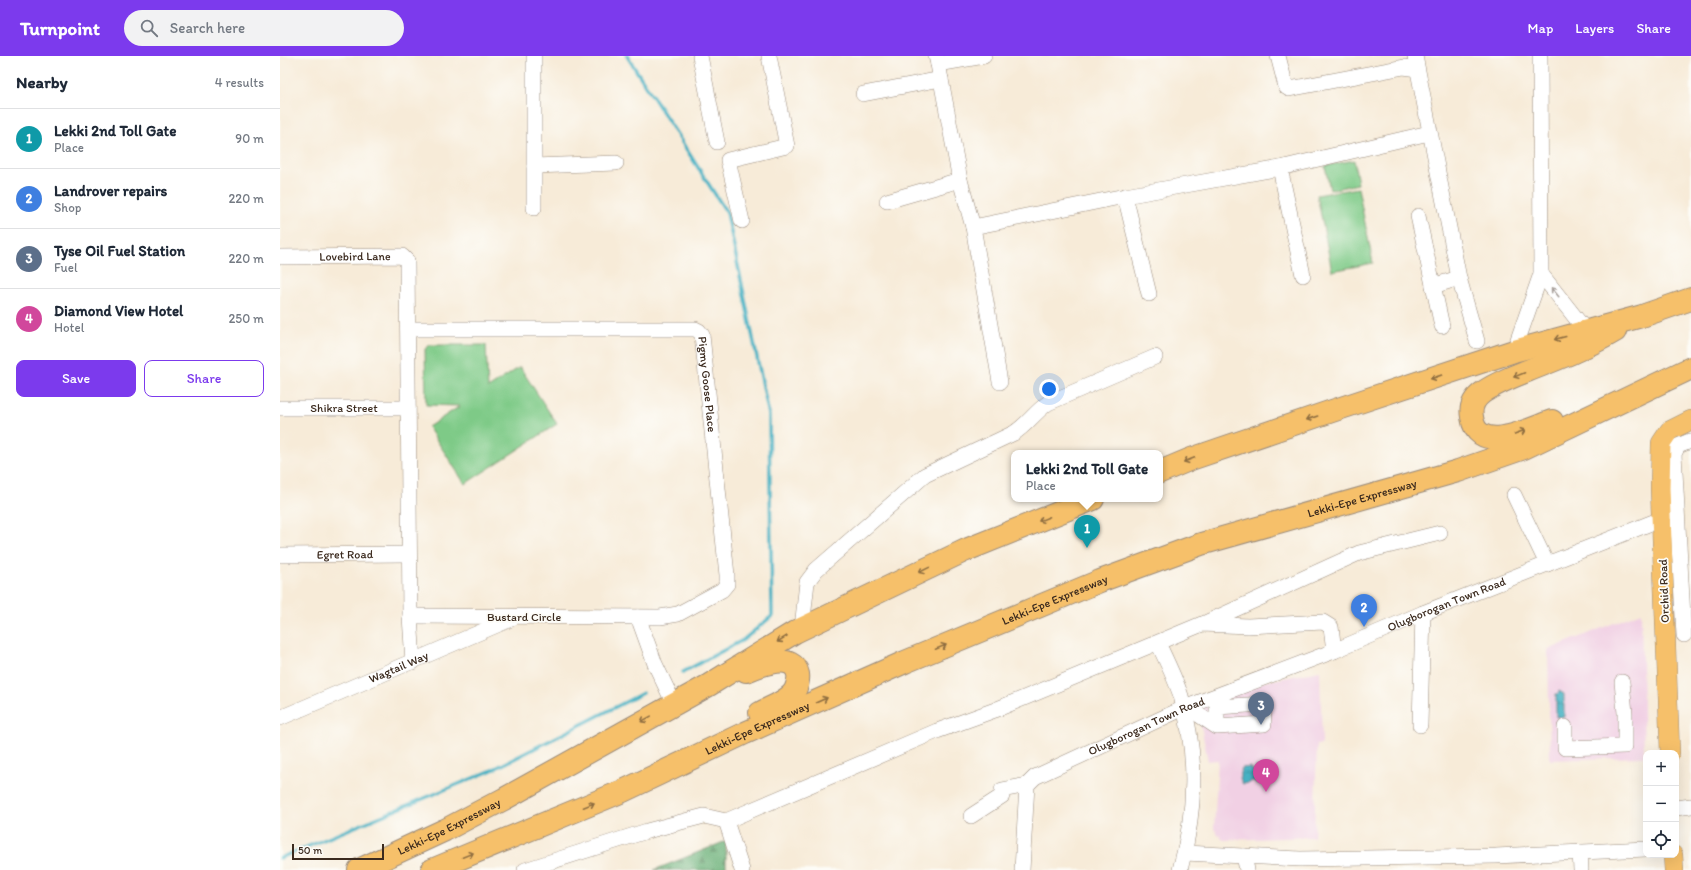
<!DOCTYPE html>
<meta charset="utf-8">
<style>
:root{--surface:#fff;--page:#f2f2f3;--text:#1f2937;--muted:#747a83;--line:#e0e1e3;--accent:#7c3aed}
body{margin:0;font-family:Itim,sans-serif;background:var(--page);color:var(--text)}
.controls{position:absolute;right:12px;bottom:12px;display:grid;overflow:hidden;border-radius:8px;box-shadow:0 4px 16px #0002}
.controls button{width:36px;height:36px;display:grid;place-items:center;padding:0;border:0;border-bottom:1px solid var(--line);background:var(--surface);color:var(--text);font:20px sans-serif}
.scale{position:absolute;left:12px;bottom:10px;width:92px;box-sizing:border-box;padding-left:4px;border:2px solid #3b2a1e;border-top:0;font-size:11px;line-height:14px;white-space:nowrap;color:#3b2a1e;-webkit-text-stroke:3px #fdfcf7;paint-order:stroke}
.you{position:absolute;left:769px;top:333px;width:14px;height:14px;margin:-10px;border:3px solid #fff;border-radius:50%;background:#1a73e8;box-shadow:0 0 0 6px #1a73e833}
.badge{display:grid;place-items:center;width:26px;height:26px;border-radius:50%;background:var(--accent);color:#fff;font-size:13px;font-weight:700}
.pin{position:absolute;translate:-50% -33px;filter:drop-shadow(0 1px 2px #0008)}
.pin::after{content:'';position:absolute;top:21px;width:14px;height:12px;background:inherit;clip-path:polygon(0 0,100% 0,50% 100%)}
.popup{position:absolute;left:731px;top:394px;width:152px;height:52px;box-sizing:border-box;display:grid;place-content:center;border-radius:8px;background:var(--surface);filter:drop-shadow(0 1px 3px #0005);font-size:13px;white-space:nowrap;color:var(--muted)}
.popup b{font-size:15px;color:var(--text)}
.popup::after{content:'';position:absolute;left:50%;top:100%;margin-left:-8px;border:8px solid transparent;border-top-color:var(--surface)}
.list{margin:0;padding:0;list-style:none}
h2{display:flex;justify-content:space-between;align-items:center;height:52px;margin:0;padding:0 16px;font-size:17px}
h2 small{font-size:13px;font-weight:400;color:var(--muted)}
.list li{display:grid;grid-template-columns:26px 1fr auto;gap:12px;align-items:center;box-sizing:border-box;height:60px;padding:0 16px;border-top:1px solid var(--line)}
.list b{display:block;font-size:15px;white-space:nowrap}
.list p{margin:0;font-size:13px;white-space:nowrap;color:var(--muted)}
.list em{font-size:13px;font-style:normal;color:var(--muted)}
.actions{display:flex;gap:8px;padding:12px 16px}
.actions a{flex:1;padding:9px 0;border:1px solid var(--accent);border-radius:8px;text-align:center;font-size:14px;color:var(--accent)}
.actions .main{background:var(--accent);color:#fff}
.icon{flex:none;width:22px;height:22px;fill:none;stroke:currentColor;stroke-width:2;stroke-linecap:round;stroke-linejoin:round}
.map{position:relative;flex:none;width:1411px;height:814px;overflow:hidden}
header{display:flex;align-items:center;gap:24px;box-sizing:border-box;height:56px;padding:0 20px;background:var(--accent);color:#fff}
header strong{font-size:19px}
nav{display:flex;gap:22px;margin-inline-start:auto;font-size:14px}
.search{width:280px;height:36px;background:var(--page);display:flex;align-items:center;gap:10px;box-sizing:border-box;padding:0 14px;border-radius:22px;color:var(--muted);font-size:15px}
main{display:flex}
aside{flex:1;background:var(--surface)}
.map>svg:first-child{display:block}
.built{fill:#f1d0e4}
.grass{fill:#7eca87;stroke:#5c7a52}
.forest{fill:url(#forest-firs);stroke:#506c49}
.water{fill:url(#water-ripples);stroke:#406e70}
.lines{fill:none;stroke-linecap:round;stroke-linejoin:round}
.stream{stroke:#45b1c3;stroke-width:3.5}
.minor-casing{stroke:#998a7b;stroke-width:16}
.major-casing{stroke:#998a7b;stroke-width:20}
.highway-casing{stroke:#998a7b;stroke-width:24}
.minor{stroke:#fff;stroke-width:15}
.major{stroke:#f6c06b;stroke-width:19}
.highway{stroke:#f6c06b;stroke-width:22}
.oneway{stroke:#a79f9a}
.oneway2{stroke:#8f6e41}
.labels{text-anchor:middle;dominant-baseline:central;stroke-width:3.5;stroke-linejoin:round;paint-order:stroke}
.street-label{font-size:12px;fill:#3b2a1e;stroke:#fdfcf7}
</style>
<header>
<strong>Turnpoint</strong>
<div class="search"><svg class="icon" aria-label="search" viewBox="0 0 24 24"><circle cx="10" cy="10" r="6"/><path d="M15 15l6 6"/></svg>Search here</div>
<nav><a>Map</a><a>Layers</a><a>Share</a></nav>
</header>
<main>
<aside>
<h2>Nearby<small>4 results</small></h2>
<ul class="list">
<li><span class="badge" style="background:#0f9aa8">1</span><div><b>Lekki 2nd Toll Gate</b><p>Place</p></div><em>90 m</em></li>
<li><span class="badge" style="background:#3f7fe0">2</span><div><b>Landrover repairs</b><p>Shop</p></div><em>220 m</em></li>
<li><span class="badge" style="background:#5c6f8a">3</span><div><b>Tyse Oil Fuel Station</b><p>Fuel</p></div><em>220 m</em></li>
<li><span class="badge" style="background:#d1479c">4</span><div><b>Diamond View Hotel</b><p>Hotel</p></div><em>250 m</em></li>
</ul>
<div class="actions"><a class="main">Save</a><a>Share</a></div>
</aside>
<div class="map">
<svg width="1411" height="814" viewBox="0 0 1411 814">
<defs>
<pattern id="forest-firs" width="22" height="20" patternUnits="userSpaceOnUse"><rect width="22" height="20" fill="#66ae74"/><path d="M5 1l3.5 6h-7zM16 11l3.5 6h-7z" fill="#558e5f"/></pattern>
<pattern id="water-ripples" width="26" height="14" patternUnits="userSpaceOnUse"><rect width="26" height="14" fill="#45b1c3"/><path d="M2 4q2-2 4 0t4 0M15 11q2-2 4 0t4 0" fill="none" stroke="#3b909e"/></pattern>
</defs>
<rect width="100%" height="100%" fill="#fdfcf7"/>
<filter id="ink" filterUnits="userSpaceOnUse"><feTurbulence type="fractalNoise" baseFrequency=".025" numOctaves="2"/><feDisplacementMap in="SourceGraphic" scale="8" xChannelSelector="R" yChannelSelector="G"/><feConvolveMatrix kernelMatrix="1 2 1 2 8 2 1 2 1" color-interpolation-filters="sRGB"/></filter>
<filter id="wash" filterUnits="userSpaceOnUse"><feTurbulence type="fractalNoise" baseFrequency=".012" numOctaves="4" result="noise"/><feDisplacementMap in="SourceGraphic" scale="16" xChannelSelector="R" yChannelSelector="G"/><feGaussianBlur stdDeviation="0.9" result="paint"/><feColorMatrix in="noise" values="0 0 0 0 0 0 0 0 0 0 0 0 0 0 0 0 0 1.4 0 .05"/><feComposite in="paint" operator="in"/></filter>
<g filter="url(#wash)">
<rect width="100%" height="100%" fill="#f7ebd8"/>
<path class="built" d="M1361,556l3,145 -94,3 -2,-110z
M1040,615l2,73 -5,1 -3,92 -91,3 -9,-11 4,-69 -10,1 -11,-55 61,-23z"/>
<path class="grass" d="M1074,104l4,24 -28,6 -5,-24z
M1078,132l15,75 -41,8 -15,-76z
M150,289h56l2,43 32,-21 37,57 -92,60 -37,-57 32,-21 -34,-1 -1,-56z"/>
<path class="forest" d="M446,785v29h-72z"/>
<path class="water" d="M1279,635l5,3v23h-8v-23h2z
M970,711l1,3h3l2,-3h9c3,4 4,12 1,16h-10l-1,-2h-4l-1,2 -7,1c-4,-5 -4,-12 -1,-16z"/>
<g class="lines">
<path class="stream" d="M347,0l100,157 42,202 3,201 -29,24 -60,32
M0,802l210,-87 153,-78"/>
</g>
</g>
<g filter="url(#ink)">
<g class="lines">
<g class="minor-casing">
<g id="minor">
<path d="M254,0v152"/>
<path d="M420,0l17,86"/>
<path d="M656,0l2,8 46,-8"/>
<path d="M998,0l8,31 3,2 115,-22 13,2"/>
<path d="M1135,0l44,222 18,63"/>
<path d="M658,8l22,116 13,47 152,-31 155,-28 149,-35"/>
<path d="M583,38l78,-15"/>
<path d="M254,110l82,-3"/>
<path d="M1000,112l23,107"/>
<path d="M845,140l24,98"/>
<path d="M607,145l73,-21"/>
<path d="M1138,160l24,110"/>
<path d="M462,165l-14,-61 59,-14 -18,-90"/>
<path d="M693,171l27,155"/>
<path id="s1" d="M0,201l122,-1 5,5 3,355 3,46"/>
<path d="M1261,218l45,57"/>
<path d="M1153,230l26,-8"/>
<path id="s2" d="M128,273h287l4,2 3,4 25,240v9l-5,6 -44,24 -18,3 -250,-1"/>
<path d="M1234,295l27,-77 -1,-218"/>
<path id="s3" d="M0,352h128"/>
<path d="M1234,439l33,69"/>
<path id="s4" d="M0,499l129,-1"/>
<path d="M358,561l17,47 19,40"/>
<path d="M925,567l154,-70 81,-20"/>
<path d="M522,572l5,-46 9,-12 109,-95 89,-42c13,-8 21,-21 34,-30l107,-46"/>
<path d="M1404,579l-10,-181 4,-8 12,-5"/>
<path d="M878,587c8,17 17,35 23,53 17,59 15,115 -1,174"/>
<path d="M910,650l9,9 18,12 47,-3 -1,-20 -46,3v20"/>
<path id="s5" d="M0,662l231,-99"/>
<path d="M1140,669l3,-112"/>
<path d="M1285,671v21l60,-2v-33l-3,-31"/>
<path d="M1396,752l15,-2"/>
<path d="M691,760l31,-20v-6l25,-5"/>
<path d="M446,765l16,49"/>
<path d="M1300,796l1,18"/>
<path d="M905,797l115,6 196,-3 150,-7"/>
<path d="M964,800l3,14"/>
<path d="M245,814l122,-39 57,-15 22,5 211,-90 58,-21 207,-86 46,2 75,-4 8,5 3,24"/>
<path id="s6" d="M742,814l5,-85 8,-8 149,-69 150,-57 89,-38 238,-94"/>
</g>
</g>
<g class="major-casing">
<path id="major" d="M1390,697l-10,-265 1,-45 8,-12 22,-11
M1393,799l1,15"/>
</g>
<g class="highway-casing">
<g id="highway">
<path d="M1272,365c-21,7 -75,36 -80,-4 -2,-10 2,-18 10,-24 15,-11 33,-17 50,-24 28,-11 56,-22 83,-38"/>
<path d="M880,416l31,-13 141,-48 182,-60 128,-35 49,-17"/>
<path d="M466,615c13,-5 47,-20 52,3 1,5 -1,13 -4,18 -8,10 -23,15 -34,21"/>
<path id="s7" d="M79,814l86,-40 59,-31 205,-114 86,-53 171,-82 127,-51"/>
<path id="s8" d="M152,814l191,-79 122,-58 160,-71 195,-81 101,-37 257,-73 66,-23 167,-80"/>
</g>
</g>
<use href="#minor" class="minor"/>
<use href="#major" class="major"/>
<use href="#highway" class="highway"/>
</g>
<defs><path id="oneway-shaft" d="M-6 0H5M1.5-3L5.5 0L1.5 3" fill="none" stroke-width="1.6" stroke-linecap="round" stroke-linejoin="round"/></defs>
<use class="oneway" href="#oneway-shaft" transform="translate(1275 236) rotate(-129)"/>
<g class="oneway2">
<use href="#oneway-shaft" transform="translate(1280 282) rotate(165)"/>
<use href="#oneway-shaft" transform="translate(1239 319) rotate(158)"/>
<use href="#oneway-shaft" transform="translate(1156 321) rotate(161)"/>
<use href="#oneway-shaft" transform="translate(1032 362) rotate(161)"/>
<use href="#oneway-shaft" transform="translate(1240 376) rotate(-20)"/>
<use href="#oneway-shaft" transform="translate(909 404) rotate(159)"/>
<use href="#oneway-shaft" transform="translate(764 463) rotate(158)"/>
<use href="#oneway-shaft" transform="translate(644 514) rotate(154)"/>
<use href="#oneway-shaft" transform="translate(502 583) rotate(148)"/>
<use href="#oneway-shaft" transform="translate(661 591) rotate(-22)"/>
<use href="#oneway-shaft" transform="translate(542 644) rotate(-24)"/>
<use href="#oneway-shaft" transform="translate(366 663) rotate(151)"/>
<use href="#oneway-shaft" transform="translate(309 749) rotate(-22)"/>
<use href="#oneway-shaft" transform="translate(188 799) rotate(-22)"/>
</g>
</g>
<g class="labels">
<g class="street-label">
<text stroke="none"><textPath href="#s1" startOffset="75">Lovebird Lane</textPath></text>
<text stroke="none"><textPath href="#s2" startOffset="346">Pigmy Goose Place</textPath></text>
<text stroke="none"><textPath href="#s3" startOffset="64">Shikra Street</textPath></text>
<text stroke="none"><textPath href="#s8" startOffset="1003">Lekki-Epe Expressway</textPath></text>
<text stroke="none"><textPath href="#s4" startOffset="65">Egret Road</textPath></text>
<text transform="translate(1384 535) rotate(-92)">Orchid Road</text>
<text stroke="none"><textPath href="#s8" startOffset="679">Lekki-Epe Expressway</textPath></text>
<text stroke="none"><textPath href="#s6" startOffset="543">Olugborogan Town Road</textPath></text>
<text x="244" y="561">Bustard Circle</text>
<text stroke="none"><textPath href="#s5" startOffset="129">Wagtail Way</textPath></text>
<text stroke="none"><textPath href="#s6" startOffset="219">Olugborogan Town Road</textPath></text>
<text stroke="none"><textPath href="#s8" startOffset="355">Lekki-Epe Expressway</textPath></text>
<text stroke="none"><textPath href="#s7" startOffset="100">Lekki-Epe Expressway</textPath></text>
</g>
</g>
</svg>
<div class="controls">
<button>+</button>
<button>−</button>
<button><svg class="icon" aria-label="locate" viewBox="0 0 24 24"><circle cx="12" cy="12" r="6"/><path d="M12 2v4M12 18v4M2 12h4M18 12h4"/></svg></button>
</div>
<div class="scale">50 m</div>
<div class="you"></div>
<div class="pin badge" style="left:807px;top:492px;background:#0f9aa8">1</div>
<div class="popup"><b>Lekki 2nd Toll Gate</b>Place</div>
<div class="pin badge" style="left:1084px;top:571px;background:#3f7fe0">2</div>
<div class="pin badge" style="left:981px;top:669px;background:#5c6f8a">3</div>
<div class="pin badge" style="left:986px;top:736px;background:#d1479c">4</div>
</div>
</main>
